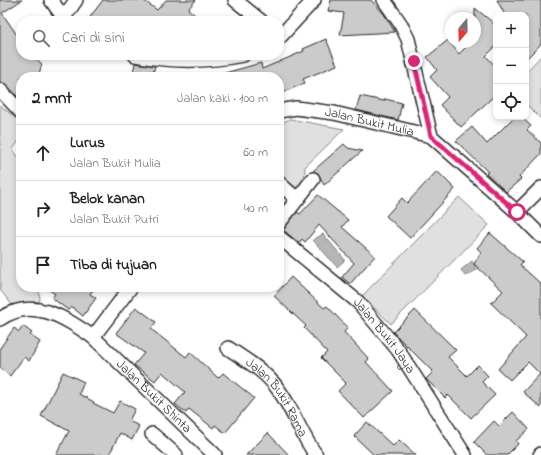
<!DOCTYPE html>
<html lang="id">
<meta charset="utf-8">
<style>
:root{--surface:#fff;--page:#f6f6f6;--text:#202124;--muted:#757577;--line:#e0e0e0}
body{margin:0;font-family:"Indie Flower",sans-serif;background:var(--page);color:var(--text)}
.controls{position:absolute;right:12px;top:12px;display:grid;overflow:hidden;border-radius:8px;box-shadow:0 2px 6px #0003}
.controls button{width:36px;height:36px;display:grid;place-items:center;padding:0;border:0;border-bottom:1px solid var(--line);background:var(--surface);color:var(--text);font:20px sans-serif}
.compass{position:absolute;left:445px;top:12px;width:36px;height:36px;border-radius:50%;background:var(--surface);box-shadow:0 2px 6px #0003;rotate:199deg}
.stop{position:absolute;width:12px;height:12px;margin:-9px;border:3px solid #db2777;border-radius:50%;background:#fff}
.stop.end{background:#db2777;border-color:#fff;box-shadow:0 1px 4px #0008}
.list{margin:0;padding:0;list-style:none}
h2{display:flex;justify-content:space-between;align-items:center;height:52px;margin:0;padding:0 16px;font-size:17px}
h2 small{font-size:13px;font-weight:400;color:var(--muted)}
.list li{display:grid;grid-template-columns:26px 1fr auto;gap:12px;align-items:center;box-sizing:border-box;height:56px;padding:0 16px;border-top:1px solid var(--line)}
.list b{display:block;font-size:15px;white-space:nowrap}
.list p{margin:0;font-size:13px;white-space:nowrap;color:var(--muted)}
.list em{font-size:13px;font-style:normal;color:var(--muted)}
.icon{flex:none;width:22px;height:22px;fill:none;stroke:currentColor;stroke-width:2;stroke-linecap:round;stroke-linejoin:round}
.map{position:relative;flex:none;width:541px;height:455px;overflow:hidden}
.search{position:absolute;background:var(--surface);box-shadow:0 2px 6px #0003;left:16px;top:16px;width:268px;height:44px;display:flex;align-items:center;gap:10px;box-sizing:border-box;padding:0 14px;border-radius:16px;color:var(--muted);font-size:15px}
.panel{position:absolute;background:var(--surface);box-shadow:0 2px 6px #0003;left:16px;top:72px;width:268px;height:220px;border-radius:16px}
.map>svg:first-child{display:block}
.green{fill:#e0e0e0;stroke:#868686}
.water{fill:#b6b6b6;stroke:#7e7e7e}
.building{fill:#cbcbcb;stroke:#2b2b2b}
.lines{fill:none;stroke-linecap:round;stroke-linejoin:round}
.minor-casing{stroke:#2b2b2b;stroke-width:16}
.minor{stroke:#fff;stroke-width:13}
.route{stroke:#db2777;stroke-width:5}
.labels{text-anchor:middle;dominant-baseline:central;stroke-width:3;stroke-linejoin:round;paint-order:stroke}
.street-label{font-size:13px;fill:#2b2b2b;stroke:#fff}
</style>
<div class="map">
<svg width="541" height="455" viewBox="0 0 541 455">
<rect width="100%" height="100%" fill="#fff"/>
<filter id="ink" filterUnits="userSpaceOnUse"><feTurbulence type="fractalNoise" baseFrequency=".025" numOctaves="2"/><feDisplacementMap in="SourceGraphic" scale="8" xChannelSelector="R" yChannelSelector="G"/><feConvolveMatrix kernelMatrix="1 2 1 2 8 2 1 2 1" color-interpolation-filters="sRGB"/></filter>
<g filter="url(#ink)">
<path class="green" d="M541,56v63l-15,-15v-32z
M0,105l21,18v15l-8,11 8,13v125h18l1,14 -27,5 -13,-16z
M290,119l54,10 -39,38 -1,15 -25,35v-93z
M459,197l30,28 -98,99 -29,-28z"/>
<path class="water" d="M323,234l22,26 -8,7 -24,-27z
M472,261l5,9 -12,6 -4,-6z"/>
<path class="building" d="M0,0h22l-20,13 19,28v14h10l11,9 -4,13h-17v23l-15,-16 -6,-2z
M103,0h40l14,10 9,-10h30l-8,9 14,12h-106l-6,-4z
M331,0h40l13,14 11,18 -55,3 4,-22 -16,-2z
M497,0h44v44l-15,15v-44h-21z
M475,8l21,17v21l-10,10 10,11v27l-35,33 -21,-22 8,-8 -18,-20 7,-7 -10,-13 21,-17 11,14 12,-12h4z
M326,39l11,26 -34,14 2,4 -21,9 -5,-15h-57l-1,-3 40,-11 1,6 42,-18 -1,-2z
M135,63l20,3 -3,11h-20z
M360,96l24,5 1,-2 17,4 -4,17 -42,-10z
M514,117h7l10,9 -4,4 14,13v11l-22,23 2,2 -15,13 -20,-19 2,-1 -32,-31 16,-14 15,17z
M344,144l4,4 14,3 -38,34 -6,-12 -5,-2z
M437,171l18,18 -45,49 -24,-22 16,-18 5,5z
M318,195l30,25 -6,7 33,29 -25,28 -8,-7 12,-14 -35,-38 -14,17 -3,-3 -3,4 -16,-13 14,-18 3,2z
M490,233l33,29 -3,3 21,19v124l-18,-16 17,-18 -12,-12 -18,18 -12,-11 28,-32 -35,-34 12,-12 -29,-27 7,-12 -4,-4z
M291,277l33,31 3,-2 21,22 -4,4 25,27 -3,3 27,29 -29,27 -26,-27 8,-8 -25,-25 6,-6 -23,-24 2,-2 -32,-30z
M45,287h50l-5,7 6,4 -13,18 -11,-9 -4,3 -16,-12 3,-4z
M136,307l20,15 -5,7 35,28 4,-5 28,26 5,-5 31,25 -29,35 -10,-8 -2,3 -24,-19 -3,4 -11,-9 10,-12 -23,-20 -7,9 -21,-16 10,-12 -28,-20z
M415,310l41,40 -8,7 19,19 11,-11 10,11 -6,6 13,13 -24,23 -23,-23 -3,3 -19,-19 7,-7 -40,-40z
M23,326l9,7 -2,2 10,7 -11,19 -5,-4 -14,19 -10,-8v-20l14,-20 5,4z
M63,372l21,10 -5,12 15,8 -1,1 20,10 7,-12 15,8 -6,12 10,5 -7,14 -12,-7 -11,22h-53l13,-24 -28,-15z
M513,412l16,17 -13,12 2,3 -11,11h-20l-13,-13 20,-21 5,5z
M367,422l26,24 6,-6 17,15h-42l-20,-19z
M268,433l21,22h-43z"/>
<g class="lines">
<g class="minor-casing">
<g id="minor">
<path d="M51,0l15,21"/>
<path d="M235,0l26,21"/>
<path d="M384,0l16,23 8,16 23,97"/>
<path d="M63,19l13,-19"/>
<path d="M279,38l35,-38"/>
<path d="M135,55c37,7 72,7 108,0"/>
<path d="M0,90l21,22"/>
<path id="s1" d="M279,111l17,-3 38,5 97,23 86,76 24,24"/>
<path d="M279,183l18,16"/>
<path d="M517,212l24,-24"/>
<path d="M279,223l34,-44"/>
<path id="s2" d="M279,237l79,65 40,48 67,105"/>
<path d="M0,319c33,-23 65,-1 93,18l38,-50"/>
<path id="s3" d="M93,337l122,118"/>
<path id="s4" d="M228,348c18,12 37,23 50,41 15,20 23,46 38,66"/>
<path d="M152,434l24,21"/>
<path d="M540,455l1,-1"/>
</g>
</g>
<use href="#minor" class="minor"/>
</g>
</g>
<g class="lines" filter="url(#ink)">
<path class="route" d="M414,61l17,75 86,76"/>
</g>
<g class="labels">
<g class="street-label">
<text stroke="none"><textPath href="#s1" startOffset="92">Jalan Bukit Mulia</textPath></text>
<text stroke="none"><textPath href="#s2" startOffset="145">Jalan Bukit Jaya</textPath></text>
<text stroke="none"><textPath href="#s3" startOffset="85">Jalan Bukit Shinta</textPath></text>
<text stroke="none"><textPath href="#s4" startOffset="71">Jalan Bukit Rama</textPath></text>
</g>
</g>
</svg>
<div class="controls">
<button>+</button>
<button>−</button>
<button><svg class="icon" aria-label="locate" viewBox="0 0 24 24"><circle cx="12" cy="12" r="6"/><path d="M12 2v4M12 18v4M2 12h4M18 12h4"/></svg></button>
</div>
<svg class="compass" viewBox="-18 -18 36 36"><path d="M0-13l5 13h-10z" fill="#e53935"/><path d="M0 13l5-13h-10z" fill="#757577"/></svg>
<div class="stop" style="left:517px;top:212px"></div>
<div class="stop end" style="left:414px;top:61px"></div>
<div class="search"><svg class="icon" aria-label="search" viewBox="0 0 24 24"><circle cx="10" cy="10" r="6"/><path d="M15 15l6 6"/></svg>Cari di sini</div>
<section class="panel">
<h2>2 mnt<small>Jalan kaki · 100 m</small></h2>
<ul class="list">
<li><svg class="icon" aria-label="ahead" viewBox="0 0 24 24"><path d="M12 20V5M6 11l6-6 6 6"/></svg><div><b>Lurus</b><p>Jalan Bukit Mulia</p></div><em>60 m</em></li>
<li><svg class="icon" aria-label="right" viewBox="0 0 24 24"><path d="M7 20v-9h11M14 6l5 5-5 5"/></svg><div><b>Belok kanan</b><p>Jalan Bukit Putri</p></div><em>40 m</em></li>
<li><svg class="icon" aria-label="arrive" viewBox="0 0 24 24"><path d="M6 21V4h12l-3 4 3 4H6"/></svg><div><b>Tiba di tujuan</b></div></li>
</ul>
</section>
</div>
